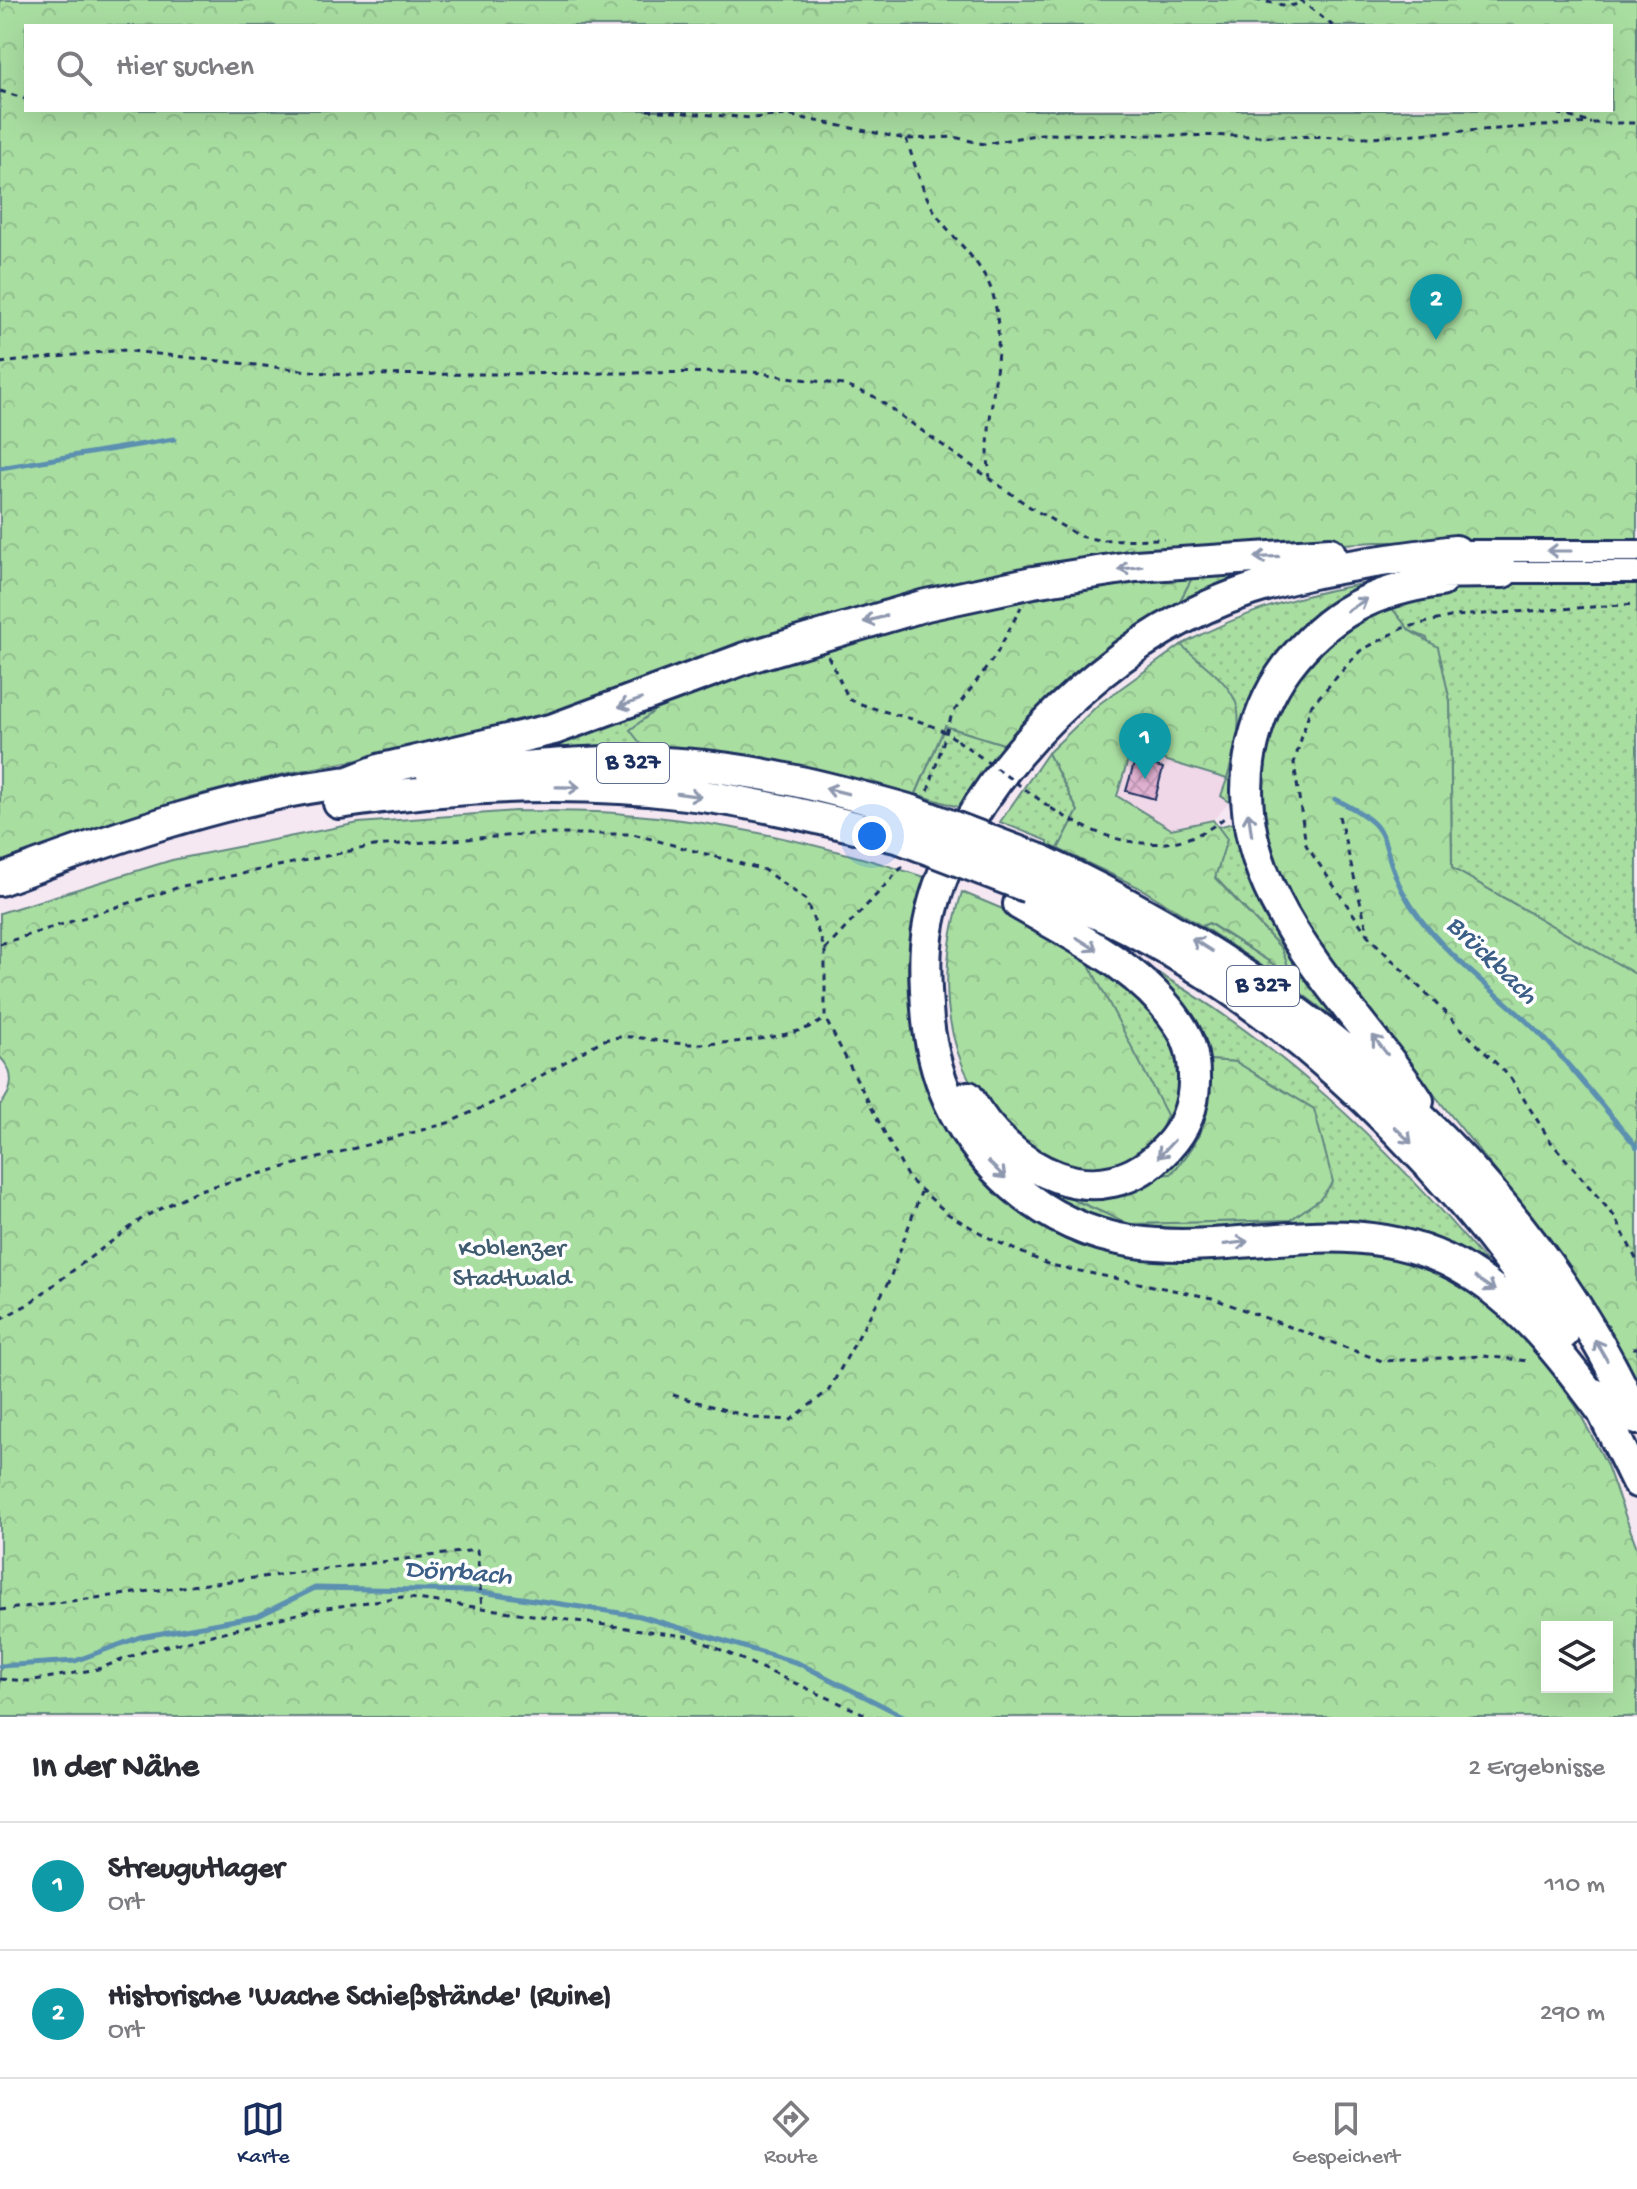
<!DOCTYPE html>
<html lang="de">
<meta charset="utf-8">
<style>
:root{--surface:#fff;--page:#f7f7f7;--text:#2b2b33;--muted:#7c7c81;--line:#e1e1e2;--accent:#1b2f5e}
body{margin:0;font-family:"Gochi Hand",sans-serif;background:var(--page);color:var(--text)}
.controls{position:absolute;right:24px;bottom:24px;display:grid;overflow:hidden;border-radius:0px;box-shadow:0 8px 32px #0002}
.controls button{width:72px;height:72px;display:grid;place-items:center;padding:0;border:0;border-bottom:2px solid var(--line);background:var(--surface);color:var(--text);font:40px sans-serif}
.you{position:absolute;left:872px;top:836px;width:28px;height:28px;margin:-20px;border:6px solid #fff;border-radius:50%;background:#1a73e8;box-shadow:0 0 0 12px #1a73e833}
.badge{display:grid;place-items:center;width:52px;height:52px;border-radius:50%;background:var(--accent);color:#fff;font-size:26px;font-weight:700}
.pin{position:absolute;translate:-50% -66px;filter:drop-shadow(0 2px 4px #0008)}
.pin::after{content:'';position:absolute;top:42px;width:28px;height:24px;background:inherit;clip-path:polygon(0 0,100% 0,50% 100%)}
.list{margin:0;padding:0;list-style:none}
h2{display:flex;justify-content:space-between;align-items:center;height:104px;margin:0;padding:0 32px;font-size:34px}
h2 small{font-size:26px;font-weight:400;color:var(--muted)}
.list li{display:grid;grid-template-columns:52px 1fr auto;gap:24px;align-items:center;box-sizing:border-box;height:128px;padding:0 32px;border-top:2px solid var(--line)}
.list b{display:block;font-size:30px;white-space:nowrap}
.list p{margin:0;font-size:26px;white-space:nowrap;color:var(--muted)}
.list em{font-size:26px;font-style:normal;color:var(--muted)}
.icon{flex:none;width:44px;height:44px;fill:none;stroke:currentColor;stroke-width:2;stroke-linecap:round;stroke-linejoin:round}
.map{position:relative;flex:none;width:1637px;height:1717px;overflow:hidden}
.search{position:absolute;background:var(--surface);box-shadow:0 8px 32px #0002;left:24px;right:24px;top:24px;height:88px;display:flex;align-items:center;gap:20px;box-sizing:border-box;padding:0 28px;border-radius:0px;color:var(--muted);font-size:30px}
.sheet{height:360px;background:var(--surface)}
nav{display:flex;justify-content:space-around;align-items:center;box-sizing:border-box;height:112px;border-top:2px solid var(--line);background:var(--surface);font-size:22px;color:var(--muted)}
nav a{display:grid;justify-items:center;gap:4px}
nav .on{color:var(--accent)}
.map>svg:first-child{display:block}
.built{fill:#f0d8e8}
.grass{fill:url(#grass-dots);stroke:#628680;stroke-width:2}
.forest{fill:url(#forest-crowns);stroke:#628680;stroke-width:2;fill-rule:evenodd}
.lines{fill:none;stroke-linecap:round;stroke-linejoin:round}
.stream{stroke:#5b90b0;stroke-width:5}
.building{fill:url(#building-cross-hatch);stroke:#1b2f5e;stroke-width:2}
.minor-casing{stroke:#1b2f5e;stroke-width:26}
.highway-casing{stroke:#1b2f5e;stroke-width:36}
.path{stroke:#1b2f5e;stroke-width:3;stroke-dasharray:6 6;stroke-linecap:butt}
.minor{stroke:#fff;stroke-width:20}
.highway{stroke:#fff;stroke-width:30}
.highway-bridge-casing{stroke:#1b2f5e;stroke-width:36;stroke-linecap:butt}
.path-bridge{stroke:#1b2f5e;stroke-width:3;stroke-dasharray:6 6;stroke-linecap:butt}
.highway-bridge{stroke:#fff;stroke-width:30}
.oneway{stroke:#8d97ae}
.labels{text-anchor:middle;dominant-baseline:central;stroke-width:7;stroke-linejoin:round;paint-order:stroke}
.shield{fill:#fff;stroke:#5f6d8e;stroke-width:2}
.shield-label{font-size:24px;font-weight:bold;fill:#1b2f5e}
.park-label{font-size:26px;fill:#3e5b6f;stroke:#fff}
.water-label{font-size:28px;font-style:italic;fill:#3b5f87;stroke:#fff}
</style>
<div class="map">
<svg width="1637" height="1717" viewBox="0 0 1637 1717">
<defs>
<pattern id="grass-dots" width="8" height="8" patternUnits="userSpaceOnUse" patternTransform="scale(2)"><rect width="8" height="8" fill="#a9dea1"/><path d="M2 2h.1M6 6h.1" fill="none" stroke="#91bf8d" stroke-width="1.8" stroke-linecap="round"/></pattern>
<pattern id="forest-crowns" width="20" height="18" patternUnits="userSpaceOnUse" patternTransform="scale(2)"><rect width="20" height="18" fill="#a9dea1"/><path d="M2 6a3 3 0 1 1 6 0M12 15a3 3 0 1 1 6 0" fill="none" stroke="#91bf8d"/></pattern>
<pattern id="building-cross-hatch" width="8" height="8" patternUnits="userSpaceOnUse" patternTransform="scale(2)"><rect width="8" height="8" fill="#e2b2d2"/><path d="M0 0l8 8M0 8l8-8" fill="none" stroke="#c199b7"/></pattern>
</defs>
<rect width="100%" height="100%" fill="#f6e8f2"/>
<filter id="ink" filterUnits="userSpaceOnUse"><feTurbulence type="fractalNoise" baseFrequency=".0125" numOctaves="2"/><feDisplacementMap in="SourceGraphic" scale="16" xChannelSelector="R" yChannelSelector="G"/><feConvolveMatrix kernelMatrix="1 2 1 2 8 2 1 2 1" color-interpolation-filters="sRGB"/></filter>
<g filter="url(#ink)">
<path class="built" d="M1130,750l97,29 -6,17 9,6 -17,18 -42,9 -55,-33z"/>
<path class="grass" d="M1260,568l1,6 -86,36 19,-36z
M1382,581l-152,221 -9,-6 6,-17 -46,-134c65,-35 129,-54 201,-64z
M1475,583h162v392l-185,-107 -2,-167 -23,-63 -17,-7 -24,-30z
M656,702l-14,42 6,9 -145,3z
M945,726l62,19 -39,65 -52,-16z
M1048,753l30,58 -20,38 -10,-4v-4l-48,-19z
M1240,821l103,204 -55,-42 -86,-57 6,-3 83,52 -10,-27 -66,-71 11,-38 -8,-12z
M1005,910l22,7 102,65 56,69 -4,66 -60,54 -38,-218z
M1135,960c140,76 253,186 355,307l-9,8 -302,-34 -107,-23 -86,-81 151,43 -7,15 -54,6 54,23 160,-4 24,-111 -78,-47 -27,-2c2,51 -2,76 -38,114l-26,2 57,-86z"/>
<path class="forest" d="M0,0h1637v541l-261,1 -162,10 -7,-7 -164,22 -128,24 -176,51 -145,62 -154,41 -152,28 -99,24 -64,27 -125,43zM26,26h1585v84h-1585z
M1194,574l-19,36 -71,41 -66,59 -31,35 -62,-19 -31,72 -266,-45 -18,-23 23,-18 3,-10c176,-66 351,-103 538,-128z
M1386,601l24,30 28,16 12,54 2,167 185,107v404l-44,-74 -74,-105 -198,-246 -54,-99 -8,-71 14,-67 39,-64z
M1181,645c62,51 68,55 46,134l-96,-29 -14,46 54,33 42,-9 14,19 -12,39 66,70 11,28 -83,-53 -7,3 -64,-39 -80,-38 20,-38 -30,-58 51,-49z
M515,811c37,1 74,-1 110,3 105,8 206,32 305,65l-13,155 131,186 304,25 110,34 61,53 53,74 30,57 31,85v169h-1637v-612c14,-15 15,-33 0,-48v-144l172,-53 187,-37zM1547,1627h60v60h-60z
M962,892l43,18 78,43 84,162 -10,26c-15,9 -32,22 -48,27 -24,8 -57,-4 -76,-18 -89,-61 -101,-160 -71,-258z
M1209,1060l27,2 78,47 19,73 -13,17 -30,21 -161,4 -54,-24 55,-5v-6l15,-13 26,-2c36,-38 40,-63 38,-114z"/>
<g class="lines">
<path class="stream" d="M0,468l174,-29
M1335,799c66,32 40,41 68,93 33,61 96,99 143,148 32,34 61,72 91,107
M0,1666l75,-5 65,-24 118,-21 57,-28 160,3 165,25 158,47 107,54"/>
</g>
<path class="building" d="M1135,760l28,8 -8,31 -29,-8z"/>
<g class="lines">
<g class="minor-casing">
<path id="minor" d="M1456,551h181
M1503,572h134"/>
</g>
<g class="highway-casing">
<path id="highway" d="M1456,551c-93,12 -187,22 -272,67 -112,58 -247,197 -258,328 -2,25 0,50 2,75 7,65 35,121 85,165 144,125 297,-1 445,80 62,35 103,89 145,146
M1417,573l86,-1
M432,775c86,-8 174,-18 261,-10 74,6 148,26 219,46
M349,782l33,-13 172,-40 192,-71 180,-53 107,-23 103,-16 194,-13
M339,803c113,-17 233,-23 347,-9 71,8 144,27 214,44
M1040,860c247,115 483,306 597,559
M0,880c114,-43 246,-89 368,-100
M1028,887c28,11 57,20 84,33 188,92 334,245 451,414
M968,1097c39,72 132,124 199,51 19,-20 28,-44 27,-72 0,-18 -4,-36 -15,-52 -37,-56 -103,-87 -160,-120
M1418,1101c-69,-104 -192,-207 -168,-345 6,-32 17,-62 37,-89 41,-54 87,-77 154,-86
M1594,1394l43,88"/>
</g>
<path class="path" d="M1255,0l34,6 15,-3
M1300,0l33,26
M0,91l26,8
M647,110l105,8 35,-3 119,24 48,-2 30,7 57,-10 329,3 221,-14
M1546,110l45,13h46
M906,139c9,24 15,51 29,73 20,31 53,53 60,91 12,62 -14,114 -5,175
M0,363l122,-13 223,25 408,-3 90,13 30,11 157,111 49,29 20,4 65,-1
M828,656l21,43c36,17 76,17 108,41
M928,791l24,-77 44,-59 25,-48
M1051,808c53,35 120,54 173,10
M1339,816l30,121 141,140 41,65 64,75 22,44
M1369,937l-63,-92 -12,-82 17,-57 49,-55 43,-23 51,-12 183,-12
M0,944l183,-58 191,-40 158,-12h101l131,36 42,30 19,50v68l83,160 40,36 45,26 57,25 162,33 170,63 101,-5 45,5
M825,950l81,-87
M0,1319l27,-14 117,-88 52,-26 252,-68 55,-25 98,-57c27,-9 46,-1 73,2 30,4 130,-4 151,-25
M1633,1348h4
M673,1395l80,23 38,2 38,-30 60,-109 32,-89
M0,1610l477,-60 5,59
M0,1679l29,2 69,-12 45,-17 170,-42 89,-13 290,40 179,80"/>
<use href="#minor" class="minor"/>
<use href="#highway" class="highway"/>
<g class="highway-bridge-casing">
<path id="highway-bridge" d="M912,811l128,49
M900,838l128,49"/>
</g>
<path class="path-bridge" d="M957,740l94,68"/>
<use href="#highway-bridge" class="highway-bridge"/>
</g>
<defs><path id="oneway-shaft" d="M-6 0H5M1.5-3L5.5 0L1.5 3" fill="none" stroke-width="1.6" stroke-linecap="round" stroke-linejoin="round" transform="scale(2)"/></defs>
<g class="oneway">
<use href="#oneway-shaft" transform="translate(1559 551) rotate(-180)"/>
<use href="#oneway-shaft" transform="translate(1267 557) rotate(177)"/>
<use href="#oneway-shaft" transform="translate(1130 568) rotate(172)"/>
<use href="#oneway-shaft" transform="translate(1357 605) rotate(-31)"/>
<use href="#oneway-shaft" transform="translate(875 619) rotate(165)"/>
<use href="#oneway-shaft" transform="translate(630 703) rotate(160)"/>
<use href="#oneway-shaft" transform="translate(568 787) rotate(1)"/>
<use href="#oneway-shaft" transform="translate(837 791) rotate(-166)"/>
<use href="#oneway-shaft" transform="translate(689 795) rotate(8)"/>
<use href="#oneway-shaft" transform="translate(1250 824) rotate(-98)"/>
<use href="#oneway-shaft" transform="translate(1087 944) rotate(32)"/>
<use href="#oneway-shaft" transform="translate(1202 945) rotate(-148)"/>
<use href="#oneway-shaft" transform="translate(1380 1045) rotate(-128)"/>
<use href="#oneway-shaft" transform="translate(1403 1135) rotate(44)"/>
<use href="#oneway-shaft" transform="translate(1166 1149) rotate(133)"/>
<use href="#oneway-shaft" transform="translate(997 1170) rotate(44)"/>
<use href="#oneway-shaft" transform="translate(1236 1243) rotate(-7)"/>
<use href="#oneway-shaft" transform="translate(1485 1284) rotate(34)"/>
<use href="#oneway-shaft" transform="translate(1601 1350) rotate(-120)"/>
</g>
</g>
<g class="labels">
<g class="shield">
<rect x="597" y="743" width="72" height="40" rx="6"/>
<rect x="1227" y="966" width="72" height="40" rx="6"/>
</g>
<g class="shield-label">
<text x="633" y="763">B 327</text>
<text x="1263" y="986">B 327</text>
</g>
<g class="park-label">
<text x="512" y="1250">Koblenzer<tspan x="512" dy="30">Stadtwald</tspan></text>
</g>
<g class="water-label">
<text transform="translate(1491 961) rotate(44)">Brückbach</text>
<text transform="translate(458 1574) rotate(4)">Dörrbach</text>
</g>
</g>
</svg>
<div class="controls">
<button><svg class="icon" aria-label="layers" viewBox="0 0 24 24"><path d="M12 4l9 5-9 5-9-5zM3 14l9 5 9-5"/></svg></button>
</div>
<div class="you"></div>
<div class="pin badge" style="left:1145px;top:779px;background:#0f9aa8">1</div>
<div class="pin badge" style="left:1436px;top:340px;background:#0f9aa8">2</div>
<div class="search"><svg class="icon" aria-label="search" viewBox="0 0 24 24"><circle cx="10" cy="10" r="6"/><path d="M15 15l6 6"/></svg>Hier suchen</div>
</div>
<section class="sheet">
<h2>In der Nähe<small>2 Ergebnisse</small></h2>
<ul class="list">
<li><span class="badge" style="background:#0f9aa8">1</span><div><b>Streugutlager</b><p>Ort</p></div><em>110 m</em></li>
<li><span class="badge" style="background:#0f9aa8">2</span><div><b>Historische 'Wache Schießstände' (Ruine)</b><p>Ort</p></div><em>290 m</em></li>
</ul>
</section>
<nav>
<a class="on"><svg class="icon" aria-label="map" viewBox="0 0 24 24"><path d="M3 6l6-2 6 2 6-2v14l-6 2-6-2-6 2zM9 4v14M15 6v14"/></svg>Karte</a>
<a><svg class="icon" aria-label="directions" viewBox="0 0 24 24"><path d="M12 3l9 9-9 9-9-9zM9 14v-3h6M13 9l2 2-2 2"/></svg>Route</a>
<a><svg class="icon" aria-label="saved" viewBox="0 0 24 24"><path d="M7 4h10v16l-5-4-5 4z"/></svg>Gespeichert</a>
</nav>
